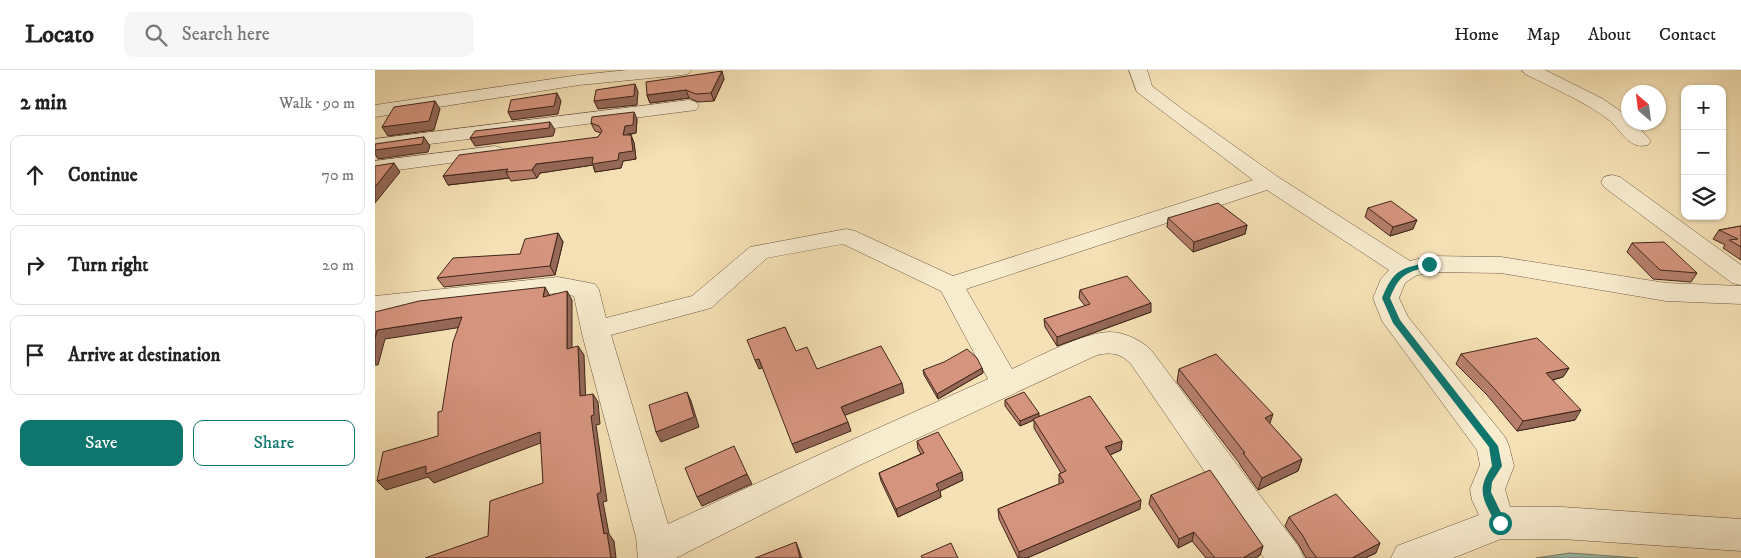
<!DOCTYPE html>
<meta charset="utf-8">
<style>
:root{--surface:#fff;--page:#f6f6f6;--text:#222;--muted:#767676;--line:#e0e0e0;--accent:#0f766e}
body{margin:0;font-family:"IM FELL DW Pica",serif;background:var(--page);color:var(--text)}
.controls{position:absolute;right:15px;top:15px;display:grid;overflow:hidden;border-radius:10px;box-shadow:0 1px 4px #0004}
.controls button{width:45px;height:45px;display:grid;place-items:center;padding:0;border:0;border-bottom:1px solid var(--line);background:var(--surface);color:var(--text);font:25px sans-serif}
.compass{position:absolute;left:1246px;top:15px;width:45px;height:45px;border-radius:50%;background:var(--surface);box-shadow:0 1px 4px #0004;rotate:332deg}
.stop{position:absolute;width:15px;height:15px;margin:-11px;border:4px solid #0f766e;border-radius:50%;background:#fff}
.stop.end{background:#0f766e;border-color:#fff;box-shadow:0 1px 5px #0008}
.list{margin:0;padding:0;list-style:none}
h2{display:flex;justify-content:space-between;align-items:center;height:65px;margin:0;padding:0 20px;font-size:21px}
h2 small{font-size:16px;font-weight:400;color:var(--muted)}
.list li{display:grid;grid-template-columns:32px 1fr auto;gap:15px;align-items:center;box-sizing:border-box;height:80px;margin:0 10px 10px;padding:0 10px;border:1px solid var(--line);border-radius:10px}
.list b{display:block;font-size:19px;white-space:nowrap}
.list em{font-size:16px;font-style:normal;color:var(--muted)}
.actions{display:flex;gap:10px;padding:15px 20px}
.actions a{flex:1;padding:11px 0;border:1px solid var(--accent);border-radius:10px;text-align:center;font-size:18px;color:var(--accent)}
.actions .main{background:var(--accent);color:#fff}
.icon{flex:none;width:28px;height:28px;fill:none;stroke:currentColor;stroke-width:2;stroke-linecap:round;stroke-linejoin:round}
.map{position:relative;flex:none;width:1366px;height:488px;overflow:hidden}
header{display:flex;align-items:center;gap:30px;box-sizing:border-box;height:70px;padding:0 25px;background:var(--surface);border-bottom:1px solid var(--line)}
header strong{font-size:24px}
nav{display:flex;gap:28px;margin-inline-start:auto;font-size:18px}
.search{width:350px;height:45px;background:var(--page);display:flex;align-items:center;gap:12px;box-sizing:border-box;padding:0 18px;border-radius:10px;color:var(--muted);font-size:19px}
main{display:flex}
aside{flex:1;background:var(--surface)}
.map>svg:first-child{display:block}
.water{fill:#9cbdaf;stroke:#778173}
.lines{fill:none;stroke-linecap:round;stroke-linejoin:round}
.street-casing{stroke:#6d5541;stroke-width:1}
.street{fill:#f8eccf;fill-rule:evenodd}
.wall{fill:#b77f6c;stroke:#40261a}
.shaded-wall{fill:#956858;stroke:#40261a}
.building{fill:#d5947e;stroke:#40261a}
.route{fill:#0f766e}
</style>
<header>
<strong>Locato</strong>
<div class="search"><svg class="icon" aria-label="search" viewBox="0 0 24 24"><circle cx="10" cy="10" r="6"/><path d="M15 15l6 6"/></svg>Search here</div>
<nav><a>Home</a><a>Map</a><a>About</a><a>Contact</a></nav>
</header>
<main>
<aside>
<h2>2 min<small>Walk · 90 m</small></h2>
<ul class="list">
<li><svg class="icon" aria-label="ahead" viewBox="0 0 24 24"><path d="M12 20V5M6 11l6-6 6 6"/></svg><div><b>Continue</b></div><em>70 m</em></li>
<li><svg class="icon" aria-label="right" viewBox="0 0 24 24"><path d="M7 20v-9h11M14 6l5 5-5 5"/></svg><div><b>Turn right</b></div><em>20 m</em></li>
<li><svg class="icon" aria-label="arrive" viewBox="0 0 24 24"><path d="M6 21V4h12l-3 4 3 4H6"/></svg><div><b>Arrive at destination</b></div></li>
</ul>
<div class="actions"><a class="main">Save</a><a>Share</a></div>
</aside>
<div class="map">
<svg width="1366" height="488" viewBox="0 0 1366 488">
<rect width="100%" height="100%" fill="#f5e1b5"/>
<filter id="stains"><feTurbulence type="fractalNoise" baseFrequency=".004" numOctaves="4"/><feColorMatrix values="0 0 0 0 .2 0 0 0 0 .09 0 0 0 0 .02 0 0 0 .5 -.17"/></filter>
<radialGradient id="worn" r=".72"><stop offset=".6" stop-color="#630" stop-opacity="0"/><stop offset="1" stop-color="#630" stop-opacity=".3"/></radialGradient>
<path class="water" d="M1195,483l68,5h-102z"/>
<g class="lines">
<g class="street-casing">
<path id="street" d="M252,0h64l-3,4 -6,1 -103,10 -204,32v-12l204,-30z
M754,0h18l5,16 30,23 96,68 132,84 19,-5 72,1 165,26 75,3v18l-75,-3 -165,-28 -72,-1 -14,4 -10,7 -6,15 9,19 97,120 4,9 5,20 -9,23 5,18h52l179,12v32l-179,-12h-61l-48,19h-62l6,-12 82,-31 -7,-15 -2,-11 10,-24 -3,-15 -95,-129 -9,-23 8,-19 8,-9 -122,-80 -301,99 46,80c26,-12 70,-36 97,-37 15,0 32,8 42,18l147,196 6,12h-40l-133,-194c-11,-11 -19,-12 -34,-9l-237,110 -184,93h-38l-2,-21 -54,-203 -8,-38 -16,-3 -183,21v-18l183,-19 37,7 4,6 7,28 86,-22 58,-49 96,-18 9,2 98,45 300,-96 -116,-88zM468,174l98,47 47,88 -152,68 -168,77 -57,-189 100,-27 56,-50z
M1147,0h23l58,29 26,18v5h5l17,19 -3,4c-19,5 -26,-14 -39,-25 -25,-19 -56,-32 -84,-46z
M314,30l7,2 3,4 -3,4 -321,41v-12z
M120,76l7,2 4,4 -4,4 -127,17v-12z
M1237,105l8,2 121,88v20l-9,-2 -128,-96 -3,-5 3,-5z"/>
</g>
<use href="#street" class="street"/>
</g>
<path class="wall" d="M349,9l-10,22 -16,1 -9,-4 -39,5 -3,-8z
M262,49l-1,14 -8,2h3l3,8 2,16 -13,2 -2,7 -26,4 -2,-7 -53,8 -3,5 -26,3 -2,-3 -61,7 150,-48 3,-4 -6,-2 -4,-8z
M993,138l45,21 -23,7 -25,-19z
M793,148l79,7 -2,9 -52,18 -26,-25z
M1366,156v34l-18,-12 2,-3 -12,-6 6,-9z
M183,163l5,9 -8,33 -111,12 -7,-9 83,-24z
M1257,173l65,30 -6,9 -38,-3 -26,-27z
M705,220l71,22 -94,34 -12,-19 -1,-8 41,-13 -6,-8z
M1086,284l108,14 -6,9 -10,3 22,40 -58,11 -30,-36 -31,-31z
M607,298l1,5 -45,26 -14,-24 -1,-5z
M804,299l91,55 32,35 -4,12 -40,19 -18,-25v-1l-63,-82z
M630,330l34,16 83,25 -1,9 -11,5 30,54 -113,49h-9l-19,-39 -1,-10 61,-25v-10l2,-1 -27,-45v-8l-14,6 -15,-20z
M542,371l46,39 -23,11 1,6 -43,20 -17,-36 -2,-8 42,-19 -3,-5z
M776,425l112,51 -3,9 -4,3h-50l-14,-17 -14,7 -29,-44z
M914,447l87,36 -11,5h-59l-7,-13 -14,-19z"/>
<path class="shaded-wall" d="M347,1l2,8 -10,22 -3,-8z
M260,14l3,8 -1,13 -39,4 -4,-8z
M311,20l3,8 -39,5 -3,-8z
M182,23l4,8 -3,13 -46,6 -4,-8z
M60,31l5,8 -6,21 -46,6 -6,-9z
M259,42l3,7 -1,14 -8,1 -2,9 -3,-8 2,-9z
M175,52l5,8 -2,6 -78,10 -5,-8z
M256,65l3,8 2,16 -13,2 -2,7 -26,4 -2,-7 -53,8 -3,5 -5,-8 4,-6 83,-11z
M49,67l6,9 -2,6 -50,7 -3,-5v-9z
M19,93l6,9 -25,31v-16z
M133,99l-2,3 3,6 -61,7 -5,-9z
M1042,150l-4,9 -23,7 3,-9z
M872,155l-2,9 -52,18 1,-10z
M183,163l5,9 -8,33 -5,-9z
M170,217l5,9 -7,1z
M192,221l5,9v58l-5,-9z
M776,233v9l-94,34v-9z
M87,247l7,9 -84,13 -7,26h-3v-27l2,-8z
M203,276l6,9 2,50 -6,-9z
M384,289l3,9 -3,1 -4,-9z
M607,298l1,5 -45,26 -1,-5z
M1194,298l-6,9 -23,6 6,-10z
M527,313l2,10 -61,23 -2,-9z
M312,322l4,9 8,26 -38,15 -5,-10z
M218,324l5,8 2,22 -4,1 11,76 -4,1 6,32 5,7 2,17h-6l-6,-24 -7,-40 -6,-78z
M1206,340l-6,10 -58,11 6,-10z
M664,343v5l-6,1 1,1 -14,6v-5z
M898,344l-4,12 -4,-8z
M473,352l3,9 -55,22 -4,-9z
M165,362l6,9 -112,42 -6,-6 -42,13 -9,-9 49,-15z
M747,371l-1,9 -16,7v-10z
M927,389l-4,12 -40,19 4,-12z
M587,402l1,8 -23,11 1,6 -43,20 -2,-8 40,-25z
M372,404l5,10 -50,22 -5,-9z
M766,430l-1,9 -113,49h-8v-6z
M819,462l-2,9 -14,7 1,-9z
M421,472l6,16h-2z
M1005,473l-4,10 -11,5h-13z
M888,476l-3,9 -4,3h-13z"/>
<path class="building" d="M347,1l-11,22 -15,1 -10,-4 -39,5 -1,-13z
M260,14l-1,12 -40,5 2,-11z
M182,23l-3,13 -46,6 3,-12z
M60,31l-6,20 -47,6 12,-20z
M259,42l-1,13 -8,1 -2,9h8l2,16 -14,2 -1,7 -26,4 1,-7 -57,7 -4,6 -26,2 2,-3 -65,7 16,-21 139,-18 4,-6 -3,-5 -8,-3 1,-6z
M175,52l-1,6 -79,10 5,-7z
M49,67l-2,7 -47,6v-4l1,-1h-1v-1z
M19,93l-19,24v-21z
M1016,131l26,19 -24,7 -25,-19z
M843,133l29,22 -53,17 -26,-24z
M1366,156v21l-12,-7 9,-1 -19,-9z
M183,163l-8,33 -113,12 16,-20 67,-4 5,-15z
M1289,172l33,31 -37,-3 -28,-27z
M752,206l24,27 -94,34 -13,-18 46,-15 -10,-14z
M170,217l-2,10 24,-6v58l11,-3 2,50 13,-2 1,21 -3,1 10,76 -4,2 7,40 3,-1 4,25h-186l63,-22 2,-35 53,-18 -3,-51 -114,42v-8l-49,15 6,-29 55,-16v-24l4,-1 11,-69 9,-25 -85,13 -2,8v-26l44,-11z
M410,257l11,24 11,-4 10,22 64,-23 21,37 -61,24 7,15 -56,22 -33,-85 -4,1 -8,-20z
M1162,268l32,30 -23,5 35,37 -58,11 -31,-35 -31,-32z
M592,279l10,9 5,10 -45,26 -14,-24 21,-8z
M841,284l57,60 -8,4 37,41 -40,19 -19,-25h2l-66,-84z
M312,322l7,25 -38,15 -7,-27z
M649,322l15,21 -19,8 -15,-21z
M715,326l32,45 -17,6 36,53 -122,52 -21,-43 66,-27 -5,-8 7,-3 -33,-52z
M563,362l24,40 -26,12 3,6 -43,19 -17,-36 45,-20 -7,-12z
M359,376l13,28 -50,23 -12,-29z
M835,400l53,76 -20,12h-28l-21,-26 -15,7 -28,-44z
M961,424l44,49 -28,15h-35l-7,-9 -7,-13 -14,-19z
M421,472l4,16h-45z
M576,473l7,15h-36l-1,-2z"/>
<path class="route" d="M1054,192l4,2 -1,2c-25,6 -32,7 -42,32l10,22 98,126 4,20 -10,16 -1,10 15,31 -6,4 -3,-1c-13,-26 -22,-34 -5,-60l-3,-19 -96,-124 -11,-25c12,-29 18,-29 47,-36z"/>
<rect width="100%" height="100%" filter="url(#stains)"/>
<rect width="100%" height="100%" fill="url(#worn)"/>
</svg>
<div class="controls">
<button>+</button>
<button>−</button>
<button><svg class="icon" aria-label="layers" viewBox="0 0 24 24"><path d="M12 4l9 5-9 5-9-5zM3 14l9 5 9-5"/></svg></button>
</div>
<svg class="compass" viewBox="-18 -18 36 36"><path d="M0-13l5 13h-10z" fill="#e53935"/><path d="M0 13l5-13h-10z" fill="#767676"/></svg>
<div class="stop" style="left:1125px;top:453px"></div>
<div class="stop end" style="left:1054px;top:194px"></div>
</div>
</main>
